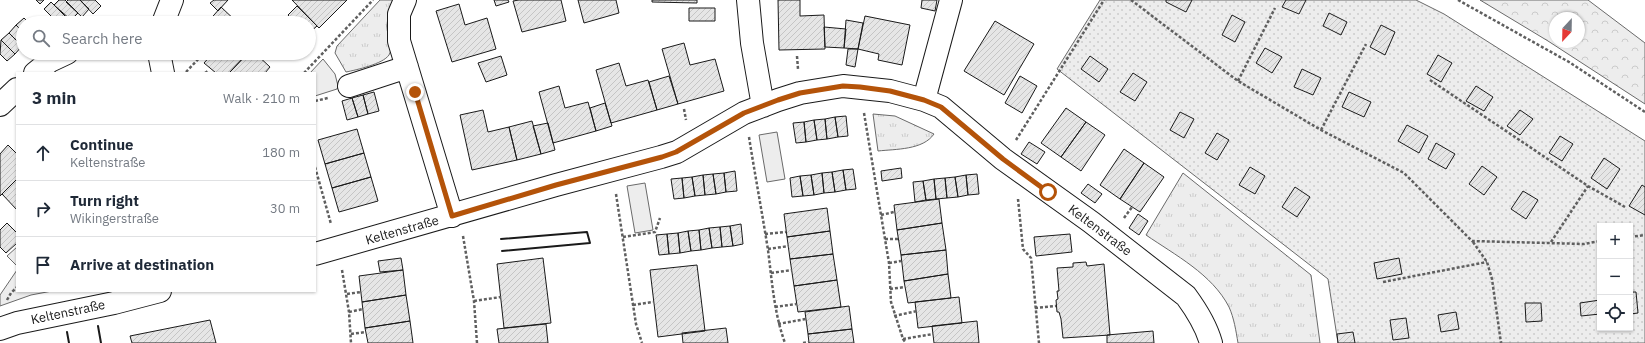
<!DOCTYPE html>
<meta charset="utf-8">
<style>
:root{--surface:#fff;--page:#f6f6f7;--text:#1f2937;--muted:#747a83;--line:#e0e1e3}
body{margin:0;font-family:"IBM Plex Sans",sans-serif;background:var(--page);color:var(--text)}
.controls{position:absolute;right:12px;bottom:12px;display:grid;overflow:hidden;border-radius:0px;box-shadow:0 1px 3px #0004}
.controls button{width:36px;height:36px;display:grid;place-items:center;padding:0;border:0;border-bottom:1px solid var(--line);background:var(--surface);color:var(--text);font:20px sans-serif}
.compass{position:absolute;left:1549px;top:12px;width:36px;height:36px;border-radius:50%;background:var(--surface);box-shadow:0 1px 3px #0004;rotate:202deg}
.stop{position:absolute;width:12px;height:12px;margin:-9px;border:3px solid #b45309;border-radius:50%;background:#fff}
.stop.end{background:#b45309;border-color:#fff;box-shadow:0 1px 4px #0008}
.list{margin:0;padding:0;list-style:none}
h2{display:flex;justify-content:space-between;align-items:center;height:52px;margin:0;padding:0 16px;font-size:17px}
h2 small{font-size:13px;font-weight:400;color:var(--muted)}
.list li{display:grid;grid-template-columns:26px 1fr auto;gap:12px;align-items:center;box-sizing:border-box;height:56px;padding:0 16px;border-top:1px solid var(--line)}
.list b{display:block;font-size:15px;white-space:nowrap}
.list p{margin:0;font-size:13px;white-space:nowrap;color:var(--muted)}
.list em{font-size:13px;font-style:normal;color:var(--muted)}
.icon{flex:none;width:22px;height:22px;fill:none;stroke:currentColor;stroke-width:2;stroke-linecap:round;stroke-linejoin:round}
.map{position:relative;flex:none;width:1645px;height:343px;overflow:hidden}
.search{position:absolute;background:var(--surface);box-shadow:0 1px 3px #0004;left:16px;top:16px;width:300px;height:44px;display:flex;align-items:center;gap:10px;box-sizing:border-box;padding:0 14px;border-radius:22px;color:var(--muted);font-size:15px}
.panel{position:absolute;background:var(--surface);box-shadow:0 1px 3px #0004;left:16px;top:72px;width:300px;height:220px;border-radius:0px}
.map>svg:first-child{display:block}
.grass{fill:url(#grass-tufts);stroke:#6a6a6a}
.forest{fill:url(#forest-crowns);stroke:#6a6a6a;fill-rule:evenodd}
.built{fill:#ededed;stroke:#6a6a6a}
.garden{fill:url(#garden-dots);stroke:#6a6a6a;fill-rule:evenodd}
.building{fill:url(#building-hatch);stroke:#1a1a1a}
.lines{fill:none;stroke-linecap:round;stroke-linejoin:round}
.minor-casing{stroke:#1a1a1a;stroke-width:24}
.path{stroke:#5f5f5f;stroke-width:2.5;stroke-dasharray:3 2;stroke-linecap:butt}
.minor{stroke:#fff;stroke-width:22}
.wall{stroke:#1a1a1a;stroke-width:2}
.route{stroke:#b45309;stroke-width:5}
.labels{text-anchor:middle;dominant-baseline:central;stroke-width:3;stroke-linejoin:round;paint-order:stroke}
.street-label{font-size:13px;fill:#1a1a1a;stroke:#fff}
</style>
<div class="map">
<svg width="1645" height="343" viewBox="0 0 1645 343">
<defs>
<pattern id="grass-tufts" width="24" height="20" patternUnits="userSpaceOnUse"><rect width="24" height="20" fill="#ededed"/><path d="M3 7l-1-3M5 7V3M7 7l1-3M15 17l-1-3M17 17v-4M19 17l1-3" fill="none" stroke="#cbcbcb"/></pattern>
<pattern id="forest-crowns" width="20" height="18" patternUnits="userSpaceOnUse"><rect width="20" height="18" fill="#ededed"/><path d="M2 6a3 3 0 1 1 6 0M12 15a3 3 0 1 1 6 0" fill="none" stroke="#cbcbcb"/></pattern>
<pattern id="garden-dots" width="8" height="8" patternUnits="userSpaceOnUse"><rect width="8" height="8" fill="#ededed"/><path d="M2 2h.1M6 6h.1" fill="none" stroke="#cbcbcb" stroke-width="1.8" stroke-linecap="round"/></pattern>
<pattern id="building-hatch" width="6" height="6" patternUnits="userSpaceOnUse"><rect width="6" height="6" fill="#e6e6e6"/><path d="M-1 1l2-2M0 6l6-6M5 7l2-2" fill="none" stroke="#c5c5c5"/></pattern>
</defs>
<rect width="100%" height="100%" fill="#fff"/>
<path class="grass" d="M380,0h14c-3,9 -7,17 -7,27 0,9 7,20 2,28 -6,9 -33,15 -43,17l-11,-19 2,-7z
M873,114l22,2 39,18c-11,16 -38,15 -56,17z
M1183,173l128,102 9,68h-82c-2,-12 -4,-25 -9,-36 -17,-33 -54,-52 -83,-72z"/>
<path class="forest" d="M1480,0h108l57,43v61l-97,-63zM1555,18h24v24h-24z"/>
<path class="built" d="M323,59l12,15 3,12 -1,3 -22,7v-23h-5z
M777,132l8,47 -18,3 -8,-47z
M645,183l8,47 -18,3 -8,-47z
M17,247v19l-10,-10z
M17,270v21h35l-21,4 -31,11v-11z"/>
<path class="garden" d="M1100,0h316l28,14 201,127v202h-307l-10,-64 -271,-210zM1600,226h30v102h-30z"/>
<path class="building" d="M36,0h8l-4,4z
M59,0h6l13,13 -7,7 -17,-15z
M68,0h12l9,9 -7,8 -16,-15z
M80,0h15l6,6 -8,8z
M214,0h14l-10,11 -8,-8z
M292,0h55l-28,28z
M494,0h14l1,2 -13,4z
M519,0h42l5,21 -44,11 -9,-31z
M578,0h38l3,13 -35,10z
M652,0h45v3l-45,-1z
M778,0h22v16l24,-1 1,34 -46,1z
M922,0h15l-2,11 -14,-3z
M1166,0h26l-6,12 -20,-10z
M1286,0h20l-7,14 -17,-7z
M51,2l15,15 -6,6h-2l-14,-14z
M459,4l6,21 22,-7 9,31 -44,13 -16,-51z
M297,6l20,20 -8,7v-10h-14l-7,-8z
M221,7l17,16h-31z
M689,8h26v13h-26z
M1329,13l18,9 -6,13 -18,-9z
M1232,15l13,7 -10,20 -13,-7z
M865,16l45,9 -8,40 -24,-5 1,-6 -21,-5z
M24,18l5,5h-6v9l-7,-7z
M846,20l17,3 -5,26 -14,-1z
M995,21l39,23 -30,51 -40,-24z
M16,25l7,7 -1,14 -13,-13z
M1381,25l14,7 -10,23 -15,-8z
M824,27l22,2 -2,19 -19,-1z
M9,33l13,13 -7,8 -14,-14z
M1,40l14,14 -8,7 -7,-7z
M684,43l6,22 25,-6 9,32 -46,13 -16,-55z
M1265,48l17,9 -10,16 -16,-10z
M848,49h10l-3,18 -9,-2z
M213,53h35l-19,20h-13l-12,-10z
M248,53h7l15,14 -5,6h-36z
M1438,55l14,8 -11,19 -14,-8z
M501,56l6,19 -21,7 -8,-19z
M1090,56l18,13 -9,13 -18,-13z
M619,63l7,23 22,-6 9,30 -46,13 -15,-53z
M1302,69l19,9 -8,17 -19,-8z
M1133,73l14,9 -12,19 -15,-9z
M669,76l9,28 -21,6 -8,-28z
M1020,76l17,10 -15,27 -17,-10z
M559,86l6,22 23,-6 8,29 -43,12 -14,-51z
M1476,86l17,11 -9,14 -18,-10z
M374,92l5,19 -11,3 -5,-19z
M1349,92l22,10 -7,15 -22,-10z
M363,95l5,19 -10,3 -6,-19z
M352,98l6,19 -11,3 -5,-19z
M605,103l7,23 -16,5 -6,-23z
M1066,108l20,14 -25,35 -20,-14z
M483,110l5,22 21,-5 8,33 -45,10 -12,-55z
M1520,110l13,9 -13,16 -13,-9z
M1180,112l14,7 -10,19 -14,-8z
M846,116l2,20 -10,1 -3,-20z
M835,117l3,20 -11,2 -2,-20z
M825,119l2,20 -10,1 -3,-20z
M814,120l3,20 -11,2 -2,-20z
M532,121l9,33 -24,6 -8,-33z
M804,122l2,20 -10,1 -3,-20z
M1086,122l19,13 -24,36 -20,-14z
M548,123l7,27 -14,4 -8,-28z
M1407,125l21,11 -9,17 -21,-12z
M357,129l7,24 -39,11 -7,-24z
M1217,133l12,7 -12,20 -12,-7z
M1560,136l13,8 -11,17 -13,-8z
M1029,142l16,10 -8,12 -16,-10z
M1436,143l19,11 -9,15 -18,-10z
M8,145l9,9v25l-17,17v-42z
M1124,149l20,14 -24,36 -20,-14z
M364,153l7,24 -39,11 -7,-24z
M1604,158l16,11 -13,20 -16,-11z
M1144,163l20,14 -24,35 -20,-13z
M1482,166l15,11 -13,18 -15,-11z
M1250,167l15,9 -10,18 -16,-9z
M901,168l1,10 -20,3 -1,-10z
M853,169l3,20 -10,1 -3,-20z
M843,170l3,20 -11,2 -3,-20z
M735,171l2,20 -11,1 -2,-19z
M832,172l3,20 -11,1 -2,-20z
M724,173l2,19 -10,2 -3,-20z
M822,173l2,20 -10,2 -3,-20z
M713,174l3,20 -11,1 -2,-20z
M977,174l2,20 -11,1 -2,-20z
M703,175l2,20 -10,1 -3,-19z
M811,175l3,20 -11,1 -3,-20z
M966,175l2,20 -10,2 -3,-20z
M800,176l3,20 -11,1 -2,-19z
M371,177l7,24 -39,11 -7,-24z
M692,177l3,19 -11,2 -2,-20z
M955,177l3,20 -11,1 -2,-20z
M682,178l2,20 -10,1 -3,-20z
M945,178l2,20 -11,1 -2,-20z
M17,179v31l-15,-16z
M934,179l2,20 -10,1 -3,-19z
M923,181l3,19 -11,2 -2,-20z
M1088,184l14,10 -7,9 -14,-10z
M1642,185l3,2v28l-16,-9z
M1295,187l15,10 -13,20 -15,-10z
M1523,191l15,9 -12,19 -15,-10z
M939,199l3,24 -45,7 -3,-25z
M827,208l3,23 -43,6 -3,-23z
M1138,214l10,7 -9,14 -10,-7z
M7,223l10,10v10l-11,10 -6,-6v-17z
M942,223l4,27 -45,5 -4,-25z
M741,224l2,20 -10,2 -3,-20z
M730,226l3,20 -11,1 -2,-20z
M720,227l2,20 -10,1 -3,-20z
M709,228l3,20 -11,2 -2,-20z
M699,230l2,20 -10,1 -3,-20z
M688,231l3,20 -11,2 -2,-20z
M830,231l3,23 -43,5 -3,-22z
M678,233l2,20 -11,1 -2,-20z
M667,234l2,20 -10,1 -3,-20z
M1070,234l2,18 -36,4 -2,-19z
M946,250l2,24 -44,7 -3,-26z
M833,254l4,26 -43,6 -4,-27z
M401,258l2,12 -23,2 -2,-11z
M543,258l8,65 -47,5 -7,-64z
M1399,258l3,16 -25,5 -3,-16z
M1086,262l1,4 17,-2 6,71 -47,3 -2,-19 -2,-7h-2l-1,-12 2,-1 -1,-8h2l-2,-23 16,-1v-4z
M697,265l8,66 -47,6 -8,-67z
M403,270l3,25 -44,7 -3,-26z
M948,274l3,24 -43,5 -4,-22z
M837,280l4,27 -43,5 -4,-26z
M1630,292h6l2,21 -8,1z
M406,295l4,26 -45,7 -3,-26z
M959,297l3,26 -44,5 -3,-26z
M1600,300v14l-19,2 -1,-13z
M1525,303h16l1,18 -16,1z
M849,306l3,23 -44,5 -3,-22z
M1456,312l3,17 -18,3 -3,-17z
M1406,318l3,20 -16,2 -3,-20z
M210,320l6,23h-84l-2,-7z
M410,321l3,22h-45l-3,-15z
M977,321l2,22h-45l-2,-17z
M546,324l2,19h-49l-2,-14z
M726,328l2,15h-45l-1,-10z
M852,329l2,14h-45l-1,-9z
M1153,331l1,12h-47v-8z
M1353,332l2,11h-17l-1,-9z"/>
<g class="lines">
<g class="minor-casing">
<path id="minor" d="M405,0l-6,14v27l53,175
M748,0l4,43 11,63
M163,23l9,-23
M159,53l4,20
M35,73l15,-12 17,-8
M349,86l58,-19
M924,100l27,-100
M0,105l17,-16
M315,254l241,-69 105,-28 16,-5 67,-39 34,-13 22,-7 43,-7 47,5 34,9 17,7 62,52 88,63 95,74c11,15 20,29 25,47
M0,329l17,-6 97,-20 46,-12"/>
</g>
<path class="path" d="M1131,0l107,81 83,49 83,43 68,68 112,3 16,-3
M1458,0l111,62 76,50
M797,56l1,13
M186,72l18,-19
M205,73l3,-2
M304,73l69,-73
M1430,80l158,106 37,21
M1238,81l37,-73
M315,101l13,-3
M684,109l2,11
M864,113l25,150 2,39 12,37 3,4
M1321,130l45,-86
M749,137c6,38 13,75 19,113 4,31 6,63 17,93
M1016,140l88,-140
M315,167l16,57
M616,194l20,130 6,19
M1018,199l5,50 8,9 8,85
M881,215l13,-3
M1124,218l8,-11
M765,234l21,-2
M463,236l11,65 3,42
M623,237l32,-5 5,-14
M1630,237l15,-2
M885,239h14
M1473,242l14,20 5,17 9,64
M1551,242l37,-56
M768,249l21,-3
M889,263l12,-2
M342,270l7,42 2,31
M771,273l21,-3
M1383,282l104,-20
M890,289l15,-2
M347,294l14,-2
M7,300l4,-7 6,-6
M474,301l27,-4
M633,305l20,-3
M775,307l21,-3
M1035,308l21,-2
M349,312l14,-3
M894,316l23,-5
M778,324l28,-5
M351,334l15,-2
M903,339l30,-5
M803,343l6,-1"/>
<use href="#minor" class="minor"/>
<path class="wall" d="M501,239l86,-7 3,11 -88,8
M98,326l3,17
M67,332l2,11"/>
</g>
<g class="lines">
<path class="route" d="M415,92l37,124 104,-31 106,-28 14,-5 68,-39 34,-13 22,-7 43,-7 17,1 30,4 34,9 17,7 62,52 45,33"/>
</g>
<g class="labels">
<g class="street-label">
<text transform="translate(402 230) rotate(-16)">Keltenstraße</text>
<text transform="translate(1100 230) rotate(37)">Keltenstraße</text>
<text transform="translate(68 312) rotate(-12)">Keltenstraße</text>
</g>
</g>
</svg>
<div class="controls">
<button>+</button>
<button>−</button>
<button><svg class="icon" aria-label="locate" viewBox="0 0 24 24"><circle cx="12" cy="12" r="6"/><path d="M12 2v4M12 18v4M2 12h4M18 12h4"/></svg></button>
</div>
<svg class="compass" viewBox="-18 -18 36 36"><path d="M0-13l5 13h-10z" fill="#e53935"/><path d="M0 13l5-13h-10z" fill="#747a83"/></svg>
<div class="stop" style="left:1048px;top:192px"></div>
<div class="stop end" style="left:415px;top:92px"></div>
<div class="search"><svg class="icon" aria-label="search" viewBox="0 0 24 24"><circle cx="10" cy="10" r="6"/><path d="M15 15l6 6"/></svg>Search here</div>
<section class="panel">
<h2>3 min<small>Walk · 210 m</small></h2>
<ul class="list">
<li><svg class="icon" aria-label="ahead" viewBox="0 0 24 24"><path d="M12 20V5M6 11l6-6 6 6"/></svg><div><b>Continue</b><p>Keltenstraße</p></div><em>180 m</em></li>
<li><svg class="icon" aria-label="right" viewBox="0 0 24 24"><path d="M7 20v-9h11M14 6l5 5-5 5"/></svg><div><b>Turn right</b><p>Wikingerstraße</p></div><em>30 m</em></li>
<li><svg class="icon" aria-label="arrive" viewBox="0 0 24 24"><path d="M6 21V4h12l-3 4 3 4H6"/></svg><div><b>Arrive at destination</b></div></li>
</ul>
</section>
</div>
